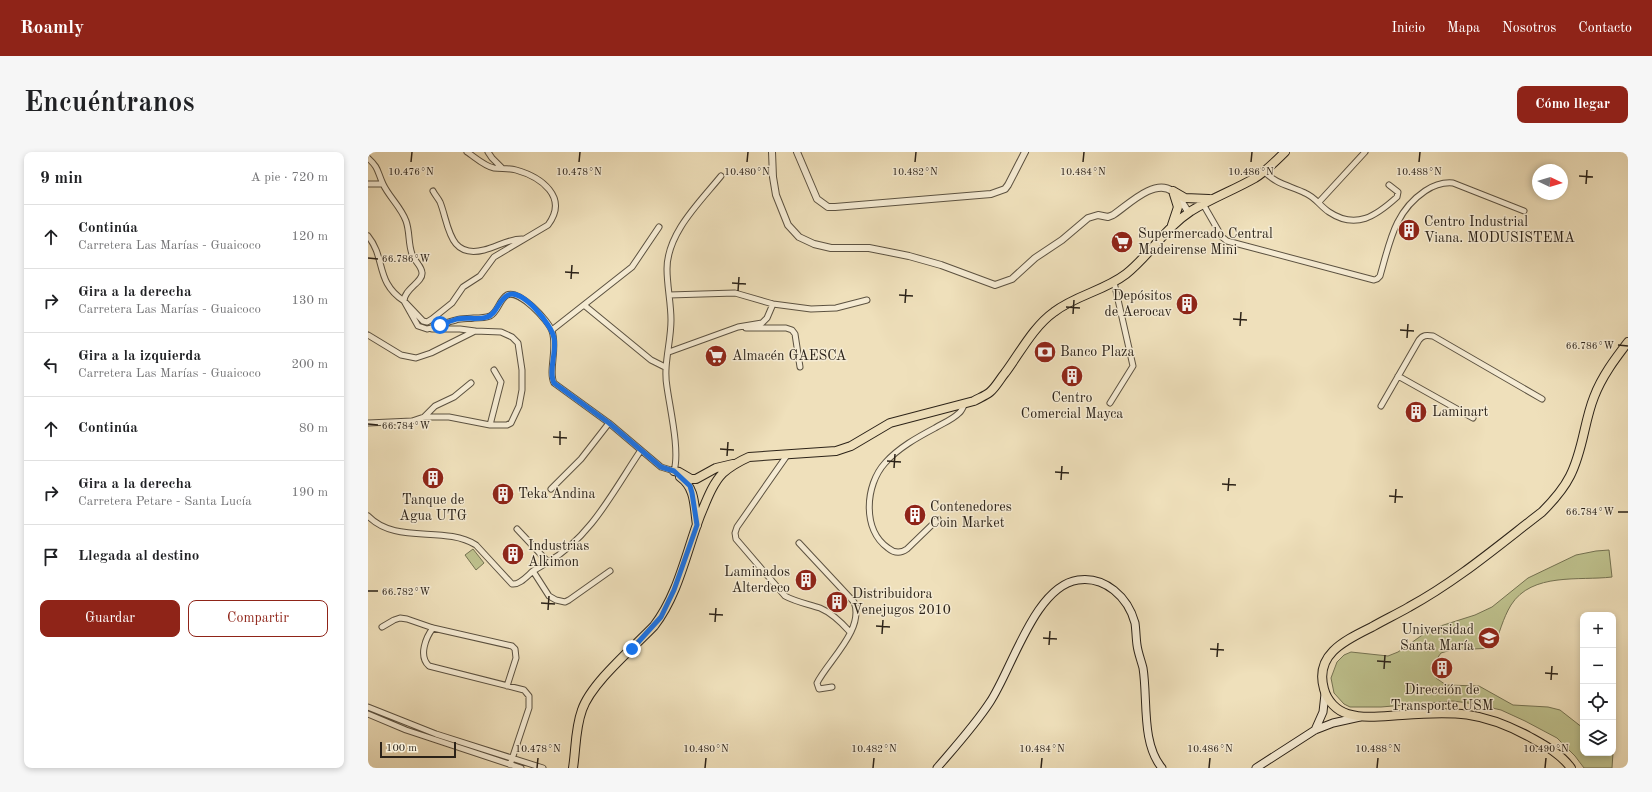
<!DOCTYPE html>
<html lang="es">
<meta charset="utf-8">
<style>
:root{--surface:#fff;--page:#f6f6f6;--text:#202124;--muted:#757577;--line:#e0e0e0;--accent:#8f2418}
body{margin:0;font-family:"Old Standard TT",serif;background:var(--page);color:var(--text)}
.controls{position:absolute;right:12px;bottom:12px;display:grid;overflow:hidden;border-radius:8px;box-shadow:0 2px 6px #0003}
.controls button{width:36px;height:36px;display:grid;place-items:center;padding:0;border:0;border-bottom:1px solid var(--line);background:var(--surface);color:var(--text);font:20px sans-serif}
.compass{position:absolute;left:1164px;top:12px;width:36px;height:36px;border-radius:50%;background:var(--surface);box-shadow:0 2px 6px #0003;rotate:94deg}
.scale{position:absolute;left:12px;bottom:10px;width:76px;box-sizing:border-box;padding-left:4px;border:2px solid #2b2218;border-top:0;font-size:11px;line-height:14px;white-space:nowrap;color:#2b2218;-webkit-text-stroke:3px #f5ebd3;paint-order:stroke}
.stop{position:absolute;width:12px;height:12px;margin:-9px;border:3px solid #1a73e8;border-radius:50%;background:#fff}
.stop.end{background:#1a73e8;border-color:#fff;box-shadow:0 1px 4px #0008}
.list{margin:0;padding:0;list-style:none}
h2{display:flex;justify-content:space-between;align-items:center;height:52px;margin:0;padding:0 16px;font-size:17px}
h2 small{font-size:13px;font-weight:400;color:var(--muted)}
.list li{display:grid;grid-template-columns:26px 1fr auto;gap:12px;align-items:center;box-sizing:border-box;height:64px;padding:0 16px;border-top:1px solid var(--line)}
.list b{display:block;font-size:15px;white-space:nowrap}
.list p{margin:0;font-size:13px;white-space:nowrap;color:var(--muted)}
.list em{font-size:13px;font-style:normal;color:var(--muted)}
.actions{display:flex;gap:8px;padding:12px 16px}
.actions a{flex:1;padding:9px 0;border:1px solid var(--accent);border-radius:8px;text-align:center;font-size:14px;color:var(--accent)}
.actions .main{background:var(--accent);color:#fff}
.icon{flex:none;width:22px;height:22px;fill:none;stroke:currentColor;stroke-width:2;stroke-linecap:round;stroke-linejoin:round}
.map{position:relative;flex:none;width:1260px;height:616px;overflow:hidden;border-radius:8px}
header{display:flex;align-items:center;gap:24px;box-sizing:border-box;height:56px;padding:0 20px;background:var(--accent);color:#fff}
header strong{font-size:19px}
nav{display:flex;gap:22px;margin-inline-start:auto;font-size:14px}
.intro{display:flex;align-items:center;justify-content:space-between;box-sizing:border-box;height:96px;padding:0 24px}
h1{margin:0;font-size:28px}
.button{padding:10px 18px;border-radius:8px;background:var(--accent);color:#fff;font-size:14px;font-weight:700}
main{display:flex;gap:24px;padding:0 24px}
aside{flex:1;background:var(--surface);border-radius:8px;box-shadow:0 2px 6px #0003}
.map>svg:first-child{display:block}
.green{fill:#bec18d;stroke:#747252}
.lines{fill:none;stroke-linecap:round;stroke-linejoin:round}
.minor-casing{stroke:#5c5241;stroke-width:7}
.tertiary-casing{stroke:#5c5241;stroke-width:8}
.secondary-casing{stroke:#2b2218;stroke-width:9}
.primary-casing{stroke:#2b2218;stroke-width:10}
.minor{stroke:#f5ebd3;stroke-width:5}
.tertiary{stroke:#f5ebd3;stroke-width:6}
.secondary{stroke:#f5ebd3;stroke-width:7}
.primary{stroke:#efe0bb;stroke-width:8}
.route{stroke:#1a73e8;stroke-width:5}
.ticks{fill:none;stroke:#2b2218;stroke-width:1.5}
.labels{text-anchor:middle;dominant-baseline:central;stroke-width:3;stroke-linejoin:round;paint-order:stroke}
.poi-label{font-size:14px;fill:#2b2218;stroke:#f5ebd3;text-anchor:start}
.ticks-label{font-size:10px;text-anchor:middle;fill:#2b2218;stroke:#f5ebd3;stroke-width:3;stroke-linejoin:round;paint-order:stroke}
</style>
<header>
<strong>Roamly</strong>
<nav><a>Inicio</a><a>Mapa</a><a>Nosotros</a><a>Contacto</a></nav>
</header>
<div class="intro"><h1>Encuéntranos</h1><a class="button">Cómo llegar</a></div>
<main>
<aside>
<h2>9 min<small>A pie · 720 m</small></h2>
<ul class="list">
<li><svg class="icon" aria-label="ahead" viewBox="0 0 24 24"><path d="M12 20V5M6 11l6-6 6 6"/></svg><div><b>Continúa</b><p>Carretera Las Marías - Guaicoco</p></div><em>120 m</em></li>
<li><svg class="icon" aria-label="right" viewBox="0 0 24 24"><path d="M7 20v-9h11M14 6l5 5-5 5"/></svg><div><b>Gira a la derecha</b><p>Carretera Las Marías - Guaicoco</p></div><em>130 m</em></li>
<li><svg class="icon" aria-label="left" viewBox="0 0 24 24"><path d="M17 20v-9H6M10 6l-5 5 5 5"/></svg><div><b>Gira a la izquierda</b><p>Carretera Las Marías - Guaicoco</p></div><em>200 m</em></li>
<li><svg class="icon" aria-label="ahead" viewBox="0 0 24 24"><path d="M12 20V5M6 11l6-6 6 6"/></svg><div><b>Continúa</b></div><em>80 m</em></li>
<li><svg class="icon" aria-label="right" viewBox="0 0 24 24"><path d="M7 20v-9h11M14 6l5 5-5 5"/></svg><div><b>Gira a la derecha</b><p>Carretera Petare - Santa Lucía</p></div><em>190 m</em></li>
<li><svg class="icon" aria-label="arrive" viewBox="0 0 24 24"><path d="M6 21V4h12l-3 4 3 4H6"/></svg><div><b>Llegada al destino</b></div></li>
</ul>
<div class="actions"><a class="main">Guardar</a><a>Compartir</a></div>
</aside>
<div class="map">
<svg width="1260" height="616" viewBox="0 0 1260 616">
<rect width="100%" height="100%" fill="#efe0bb"/>
<filter id="stains"><feTurbulence type="fractalNoise" baseFrequency=".005" numOctaves="4"/><feColorMatrix values="0 0 0 0 .2 0 0 0 0 .09 0 0 0 0 .02 0 0 0 .5 -.17"/></filter>
<radialGradient id="worn" r=".72"><stop offset=".6" stop-color="#630" stop-opacity="0"/><stop offset="1" stop-color="#630" stop-opacity=".3"/></radialGradient>
<path class="green" d="M105,397l11,14 -8,7 -11,-15z
M1241,398l3,27c-33,4 -80,-5 -101,28 -8,13 -12,29 -17,43l-43,2 -10,3 -8,11 3,14 10,7 33,1 34,19 35,2 12,3 23,18v25h30l-1,15h-28l-9,-12 -18,-18 -32,-17 -24,-11 -26,-6 -22,-3 -72,6h-31l-6,-3 -10,-11 -3,-15 6,-16 7,-7 7,-3 37,4 10,-4 33,-23 44,-14 17,-8 36,-29 48,-23 20,-4z"/>
<g class="lines">
<g class="minor-casing">
<path id="minor" d="M99,0c8,5 17,14 27,16 7,1 15,0 22,2 25,7 53,27 32,55l-54,32 -14,19 -17,11 -11,16 -20,16 -5,3 -4,-1 -19,-20 14,25 9,3c10,-2 19,-7 29,-9 6,-2 13,-1 18,-2 5,0 11,0 16,-2 8,-4 9,-16 17,-21 12,-6 41,25 45,36 6,17 -4,40 2,52l55,40 52,44 13,4c6,-20 -4,-62 -7,-84 -4,-22 4,-44 4,-67 0,-17 -4,-34 -4,-51 0,-36 33,-67 54,-93
M120,0l4,6 10,10
M0,6c11,10 9,13 15,26 6,13 18,23 23,37 4,11 2,22 6,33 2,7 10,12 10,19 1,9 -18,16 -18,28 -29,-19 -18,-43 -36,-65
M896,19c11,13 27,15 41,22 10,4 15,13 24,19 27,18 47,4 68,-15l1,-5 -9,-7
M0,32h15
M65,39c2,4 5,7 7,11 9,22 8,57 44,48 13,-3 24,-11 38,-11
M951,50l46,-50
M835,52l19,33 5,4 147,39 3,-1 3,-3c10,-34 14,-64 45,-85 9,-6 17,-9 28,-8l71,28
M301,143l66,-2 38,11 38,5 25,-1 31,-8
M216,153l67,55 14,7
M378,176h40l6,2 3,4 5,33
M64,177h28l15,2
M184,178l80,-63 27,-40
M0,183l33,20 15,3 15,-5 44,-22 26,1 11,5 6,6 4,27v20l-3,16 -8,17 -4,2h-17l-41,-8h-25l-12,4 -44,2
M301,200l69,-25 24,-4 5,-5 6,-14
M1030,224l75,42
M742,251l23,-37 -19,-84
M1013,254l38,-66c4,-5 7,-5 14,-4l109,63
M56,265l11,-11 19,-9 17,-14
M122,273l11,-43 -7,-12
M420,302l-51,73 -2,6 1,6 49,57c11,6 23,8 35,12 12,5 22,15 30,24
M183,337l30,-30 28,-36
M0,364c28,29 76,9 108,29l36,39c8,1 15,-8 21,-13
M570,367l-31,30c-7,5 -13,4 -19,-1 -26,-18 -23,-63 -3,-85 13,-15 33,-26 50,-35 8,-5 17,-8 24,-15 3,-2 4,-6 6,-10
M149,377l31,33c43,-25 66,-72 93,-112
M431,391l55,59c11,27 -26,59 -37,81l2,6 13,-2
M180,410l-15,9 16,25 7,4 9,2 4,-2 41,-29
M14,475l12,-7 6,-2 7,1 26,9 79,18 3,3 1,9 -9,28
M65,476c-7,9 -15,28 -4,38l95,24 5,6v12l-19,57
M0,555l68,27 107,34
M0,562l38,16 115,38"/>
</g>
<g class="tertiary-casing">
<path id="tertiary" d="M404,0l1,25 3,18 12,30 11,12 15,7 17,4h38l40,8 32,9 54,20 17,-6 23,-21 27,-18 26,-22 10,-3 10,2 5,-2c14,-9 41,-37 59,-24 7,4 12,15 17,22
M429,0l20,47 11,8h7l156,-13 14,-5 3,-4 17,-33"/>
</g>
<g class="secondary-casing">
<path id="secondary" d="M947,578l8,-18 2,-18
M569,616c18,-21 38,-43 53,-66 22,-33 45,-116 88,-122 27,-4 50,17 57,43 1,7 1,15 2,22 1,8 4,15 6,23 5,31 -2,75 19,100
M888,616l59,-38 18,-7 27,-6"/>
</g>
<g class="primary-casing">
<path id="primary" d="M805,39l12,7 24,1
M804,73l6,-18 -5,-16
M306,319l5,1 12,7h5l20,-11 17,-4
M312,325c16,11 14,30 17,48
M205,616c3,-19 2,-39 9,-58 9,-27 51,-62 72,-84 24,-31 32,-73 46,-110 6,-14 12,-32 23,-43 8,-7 17,-12 26,-16l87,-6 15,-5 39,-23 84,-22c5,-3 11,-5 16,-9 6,-5 10,-13 15,-19 15,-20 28,-46 49,-61 22,-17 50,-21 72,-38 24,-19 39,-46 65,-63 21,-13 43,-21 64,-33 11,-7 21,-17 30,-26
M1203,616c-11,-15 -27,-23 -43,-32 -47,-25 -74,-25 -126,-21 -18,1 -37,4 -54,-1 -11,-3 -21,-13 -24,-25 -10,-35 22,-49 48,-62 12,-7 25,-13 37,-20 48,-26 90,-62 133,-95 11,-11 21,-22 28,-36 13,-25 14,-54 24,-79 8,-21 21,-38 34,-55"/>
</g>
<use href="#minor" class="minor"/>
<use href="#tertiary" class="tertiary"/>
<use href="#secondary" class="secondary"/>
<use href="#primary" class="primary"/>
</g>
<g class="lines">
<path class="route" d="M72,173c5,-2 11,-4 17,-6 10,-2 21,1 30,-2 10,-3 11,-17 21,-22 14,-7 44,30 46,43 3,13 -6,34 0,45l55,40 52,44 13,4 16,15 2,7 5,32 -23,65 -13,27 -29,32"/>
</g>
<path class="ticks" d="M43,10l1,-10M211,10l1,-10M379,10l1,-10M547,10l1,-10M715,10l1,-10M883,10l1,-10M1051,10l1,-10M1211,24l14,1M1218,32l1,-14M0,106l10,1M197,120l14,1M203,127l1,-14M364,131l14,1M370,139l1,-14M531,143l14,1M537,151l1,-14M698,155l14,1M705,162l1,-14M865,167l14,1M872,174l1,-14M1032,178l14,1M1039,186l1,-14M1250,193l10,1M0,272l10,1M185,285l14,1M192,293v-14M352,297l14,1M359,304l1,-14M519,309l14,1M526,316l1,-14M687,320l14,1M693,328l1,-14M854,332l14,1M860,339l1,-13M1021,344l14,1M1027,351l1,-14M1250,360h10M0,439h10M173,451l14,1M180,458l1,-14M341,462l14,1M347,470l1,-14M508,474l14,1M514,482l1,-14M675,486l14,1M681,493l1,-14M842,497l14,1M849,505l1,-14M1009,509l14,1M1016,517l1,-14M1177,521l13,1M1183,528l1,-14M169,616l1,-10M337,616l1,-10M505,616l1,-10M673,616l1,-10M841,616l1,-10M1009,616l1,-10M1177,616l1,-10"/>
<defs>
<g id="building-disc" transform="scale(1.15)"><circle r="9.5" fill="#8f2418" stroke="#f5ebd3"/><path d="M-4-6H4V6H1V3H-1V6H-4ZM-2.5-4.3h1.7v1.8h-1.7ZM.8-4.3h1.7v1.8H.8ZM-2.5-1h1.7V.8h-1.7ZM.8-1h1.7V.8H.8Z" fill="#fff"/></g>
<g id="supermarket-disc" transform="scale(1.15)"><circle r="9.5" fill="#8f2418" stroke="#f5ebd3"/><path d="M-6-5.5h2.5l.6 2H6L4.5 2H-2.5L-4.4-4H-6ZM-1.5 3.2a1.3 1.3 0 1 0 .1 0ZM3 3.2a1.3 1.3 0 1 0 .1 0Z" fill="#fff"/></g>
<g id="bank-disc" transform="scale(1.15)"><circle r="9.5" fill="#8f2418" stroke="#f5ebd3"/><path d="M-6-4H6V4H-6ZM0-2.3a2.3 2.3 0 1 0 0 4.6a2.3 2.3 0 1 0 0-4.6Z" fill="#fff"/></g>
<g id="university-disc" transform="scale(1.15)"><circle r="9.5" fill="#8f2418" stroke="#f5ebd3"/><path d="M0-5L7-2L0 1L-7-2ZM-4 1L0 2.5L4 1V4Q0 6-4 4Z" fill="#fff"/></g>
</defs>
<g fill-rule="evenodd">
<use href="#building-disc" x="1041" y="78"/>
<use href="#supermarket-disc" x="754" y="90"/>
<use href="#building-disc" x="819" y="152"/>
<use href="#bank-disc" x="677" y="200"/>
<use href="#supermarket-disc" x="348" y="204"/>
<use href="#building-disc" x="704" y="224"/>
<use href="#building-disc" x="1048" y="260"/>
<use href="#building-disc" x="65" y="326"/>
<use href="#building-disc" x="135" y="342"/>
<use href="#building-disc" x="547" y="363"/>
<use href="#building-disc" x="145" y="402"/>
<use href="#building-disc" x="438" y="428"/>
<use href="#building-disc" x="469" y="450"/>
<use href="#university-disc" x="1121" y="486"/>
<use href="#building-disc" x="1074" y="516"/>
</g>
<g class="labels">
<g class="poi-label">
<text x="1056" y="70">Centro Industrial<tspan x="1056" dy="16">Viana. MODUSISTEMA</tspan></text>
<text x="770" y="82">Supermercado Central<tspan x="770" dy="16">Madeirense Mini</tspan></text>
<text x="804" y="144" text-anchor="end">Depósitos<tspan x="804" dy="16">de Aerocav</tspan></text>
<text x="692" y="200">Banco Plaza</text>
<text x="364" y="204">Almacén GAESCA</text>
<text x="704" y="246" text-anchor="middle">Centro<tspan x="704" dy="16">Comercial Mayca</tspan></text>
<text x="1064" y="260">Laminart</text>
<text x="150" y="342">Teka Andina</text>
<text x="65" y="348" text-anchor="middle">Tanque de<tspan x="65" dy="16">Agua UTG</tspan></text>
<text x="562" y="355">Contenedores<tspan x="562" dy="16">Coin Market</tspan></text>
<text x="160" y="394">Industrias<tspan x="160" dy="16">Alkimon</tspan></text>
<text x="422" y="420" text-anchor="end">Laminados<tspan x="422" dy="16">Alterdeco</tspan></text>
<text x="484" y="442">Distribuidora<tspan x="484" dy="16">Venejugos 2010</tspan></text>
<text x="1106" y="478" text-anchor="end">Universidad<tspan x="1106" dy="16">Santa María</tspan></text>
<text x="1074" y="538" text-anchor="middle">Dirección de<tspan x="1074" dy="16">Transporte USM</tspan></text>
</g>
</g>
<g class="ticks-label">
<text x="43" y="23">10.476°N</text>
<text x="211" y="23">10.478°N</text>
<text x="379" y="23">10.480°N</text>
<text x="547" y="23">10.482°N</text>
<text x="715" y="23">10.484°N</text>
<text x="883" y="23">10.486°N</text>
<text x="1051" y="23">10.488°N</text>
<text x="38" y="110">66.786°W</text>
<text x="1222" y="197">66.786°W</text>
<text x="38" y="277">66.784°W</text>
<text x="1222" y="363">66.784°W</text>
<text x="38" y="443">66.782°W</text>
<text x="170" y="600">10.478°N</text>
<text x="338" y="600">10.480°N</text>
<text x="506" y="600">10.482°N</text>
<text x="674" y="600">10.484°N</text>
<text x="842" y="600">10.486°N</text>
<text x="1010" y="600">10.488°N</text>
<text x="1178" y="600">10.490°N</text>
</g>
<rect width="100%" height="100%" filter="url(#stains)"/>
<rect width="100%" height="100%" fill="url(#worn)"/>
</svg>
<div class="controls">
<button>+</button>
<button>−</button>
<button><svg class="icon" aria-label="locate" viewBox="0 0 24 24"><circle cx="12" cy="12" r="6"/><path d="M12 2v4M12 18v4M2 12h4M18 12h4"/></svg></button>
<button><svg class="icon" aria-label="layers" viewBox="0 0 24 24"><path d="M12 4l9 5-9 5-9-5zM3 14l9 5 9-5"/></svg></button>
</div>
<svg class="compass" viewBox="-18 -18 36 36"><path d="M0-13l5 13h-10z" fill="#e53935"/><path d="M0 13l5-13h-10z" fill="#757577"/></svg>
<div class="scale">100 m</div>
<div class="stop" style="left:72px;top:173px"></div>
<div class="stop end" style="left:264px;top:497px"></div>
</div>
</main>
